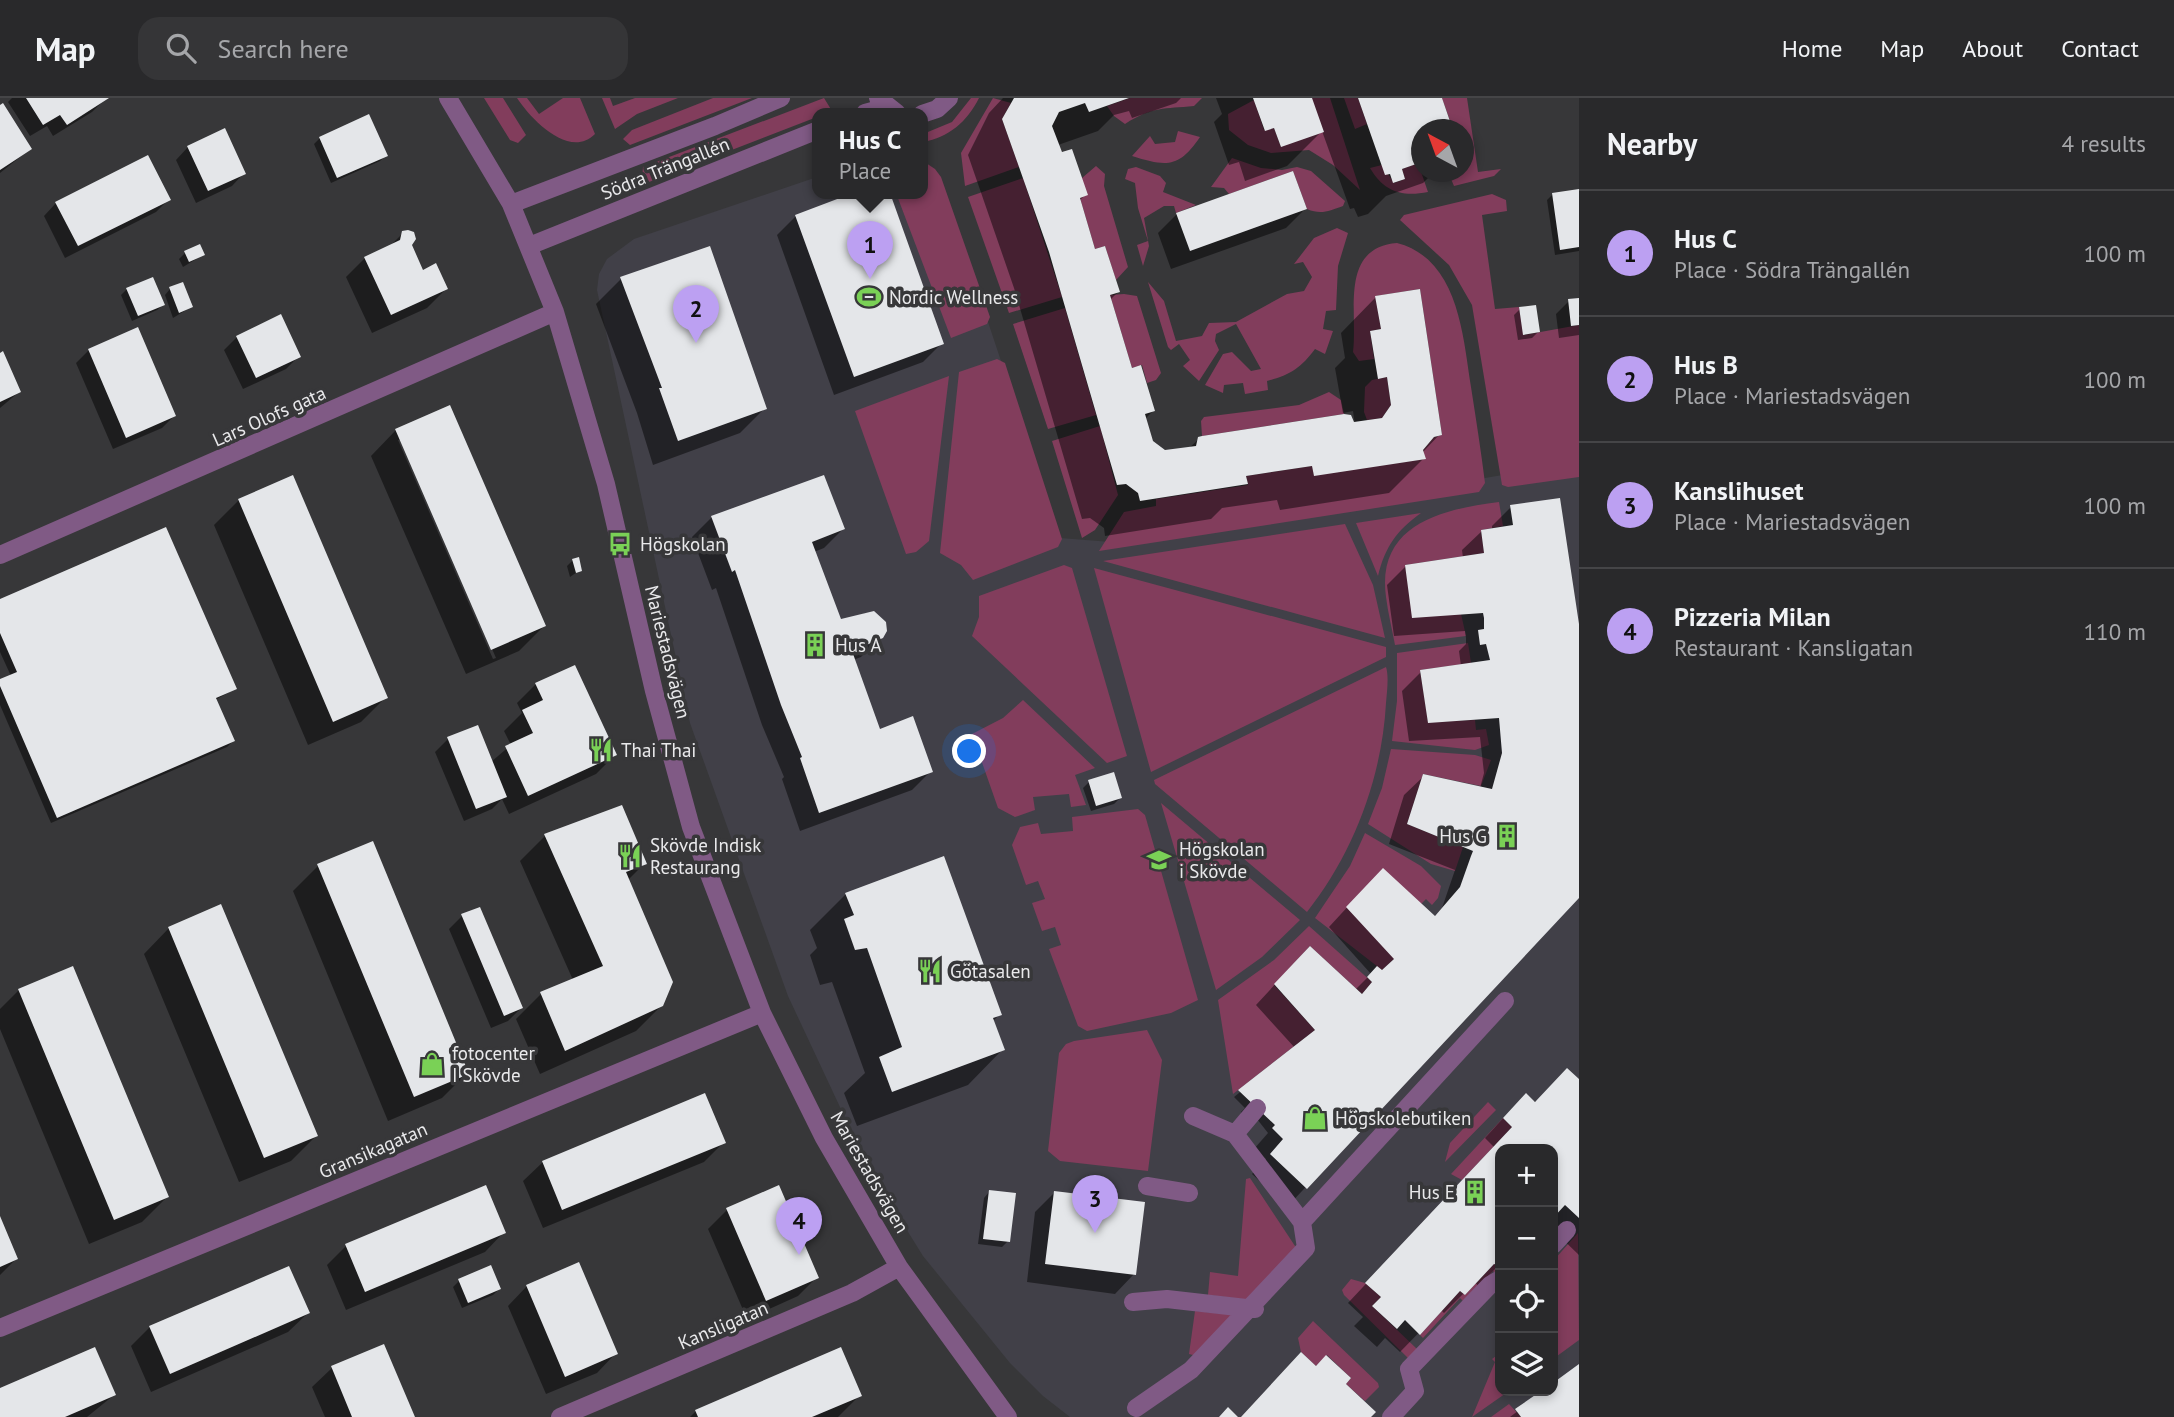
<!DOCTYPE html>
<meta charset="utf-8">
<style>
:root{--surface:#29292b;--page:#353537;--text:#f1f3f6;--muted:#a5a6a9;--line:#454547;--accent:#bca0f2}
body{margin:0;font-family:"PT Sans",sans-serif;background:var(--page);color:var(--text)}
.controls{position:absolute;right:21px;bottom:21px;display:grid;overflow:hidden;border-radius:14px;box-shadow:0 4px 10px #0003}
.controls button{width:63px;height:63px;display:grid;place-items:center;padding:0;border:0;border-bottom:2px solid var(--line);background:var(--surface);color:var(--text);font:35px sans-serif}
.compass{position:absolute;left:1411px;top:21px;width:63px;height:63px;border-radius:50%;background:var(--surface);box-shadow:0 4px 10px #0003;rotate:319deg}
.you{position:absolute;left:970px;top:654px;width:24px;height:24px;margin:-18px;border:5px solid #fff;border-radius:50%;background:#1a73e8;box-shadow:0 0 0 10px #1a73e833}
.badge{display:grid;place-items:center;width:46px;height:46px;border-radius:50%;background:var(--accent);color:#111;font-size:23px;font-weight:700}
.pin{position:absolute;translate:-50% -58px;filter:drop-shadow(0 2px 4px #0008)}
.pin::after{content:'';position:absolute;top:37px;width:24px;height:21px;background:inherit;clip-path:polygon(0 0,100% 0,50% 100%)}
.popup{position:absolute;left:812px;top:10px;width:116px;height:91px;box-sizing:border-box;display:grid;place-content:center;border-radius:14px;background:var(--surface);filter:drop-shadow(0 2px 5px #0005);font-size:23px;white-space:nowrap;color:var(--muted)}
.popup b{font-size:26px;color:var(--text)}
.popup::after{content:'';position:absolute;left:50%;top:100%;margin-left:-14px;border:14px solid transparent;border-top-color:var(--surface)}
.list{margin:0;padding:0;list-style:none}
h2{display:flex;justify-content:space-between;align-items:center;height:91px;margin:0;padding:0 28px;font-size:30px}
h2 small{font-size:23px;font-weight:400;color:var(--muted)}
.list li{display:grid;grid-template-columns:46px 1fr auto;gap:21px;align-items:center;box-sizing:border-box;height:126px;padding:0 28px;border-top:2px solid var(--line)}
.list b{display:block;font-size:26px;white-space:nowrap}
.list p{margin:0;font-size:23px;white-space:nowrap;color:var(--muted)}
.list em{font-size:23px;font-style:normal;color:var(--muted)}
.icon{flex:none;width:38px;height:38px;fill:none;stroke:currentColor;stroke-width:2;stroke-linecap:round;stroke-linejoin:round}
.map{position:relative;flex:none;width:1579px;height:1319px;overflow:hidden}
header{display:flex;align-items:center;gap:42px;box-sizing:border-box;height:98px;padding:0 35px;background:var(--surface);border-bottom:2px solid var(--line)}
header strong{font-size:33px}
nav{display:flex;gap:38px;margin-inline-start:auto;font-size:24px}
.search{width:490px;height:63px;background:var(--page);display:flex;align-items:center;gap:18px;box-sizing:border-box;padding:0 24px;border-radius:21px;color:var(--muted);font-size:26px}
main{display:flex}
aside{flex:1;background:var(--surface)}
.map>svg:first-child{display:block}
.built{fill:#414048;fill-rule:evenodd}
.green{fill:#823d5c}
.shadow{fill:#0007;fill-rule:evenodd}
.building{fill:#e4e6e9}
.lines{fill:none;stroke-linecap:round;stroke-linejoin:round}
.minor{stroke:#805a85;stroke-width:18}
.labels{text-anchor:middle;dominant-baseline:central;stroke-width:7;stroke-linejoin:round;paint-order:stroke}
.street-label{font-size:19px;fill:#e9e9eb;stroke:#373739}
.poi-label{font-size:19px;fill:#e9e9eb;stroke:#373739;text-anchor:start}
</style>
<header>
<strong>Map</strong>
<div class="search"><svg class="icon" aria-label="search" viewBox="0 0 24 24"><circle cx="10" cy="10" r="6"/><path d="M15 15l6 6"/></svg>Search here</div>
<nav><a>Home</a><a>Map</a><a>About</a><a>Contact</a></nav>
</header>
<main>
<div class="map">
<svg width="1579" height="1319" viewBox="0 0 1579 1319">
<rect width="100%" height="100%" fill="#373739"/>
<path class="built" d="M817,79l1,16h104l64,123 74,222 51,4 468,-80v955h-509l-27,-21 -33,-33 -87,-107 -54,-87 -81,-173 -98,-273 -93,-433 2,-16 8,-15 27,-20zM1500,1051h53v242h-53z"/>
<path class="green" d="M484,0h19l23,37 -8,8 -8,-3z
M517,0h10l12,16 24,-16h17l15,36c-26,26 -65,-16 -78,-36z
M602,0h8l3,8 22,-8h43l-41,16 -22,15z
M713,0h39l-122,47 -7,-6 9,-9z
M824,0l8,13 -14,2 -1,4 -168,65 -7,-5 1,-10z
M971,0h8c-12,24 -30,39 -56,44v-8l29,-12z
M993,0l18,5 -9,16 17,48 -54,19 -4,-33z
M1130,0h72l-8,8c-30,3 -41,0 -69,18l-11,-8 -7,-10z
M1312,0h18l30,92 -27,-25 -24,-15 -38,3 -23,-8 -19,-15 -1,-16 26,-14 10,30 10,-2 7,19z
M1344,0h14l9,26 -12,5z
M1442,0h25l11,74 23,-3 -7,7 -40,10 -6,-14h16v-42l-11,-1z
M1178,33l22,6c-21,31 -33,30 -68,19l18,-20 5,8 20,-2z
M1232,60l29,10 21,2 15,-3 14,4 34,30 -2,5c-14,5 -22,9 -36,3l-14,-38 -64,23 -5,-6 -13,-1z
M923,63l12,8 6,8 49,140 -3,7 -36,14 -55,-145h26z
M1418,65l10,29c-26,5 -44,0 -58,-24l12,-3 12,18 11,-4 -3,-10z
M1096,68l9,8 -1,12 24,81 -12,13 -11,-34 -10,3 -15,-51 2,-20z
M1136,69l24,9 6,7 -3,9 33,13 -20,8 -2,-7h-10l-20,12 5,28 -6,20 -6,-21 11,-4 -10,-33 -3,-25 -10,-4 3,-10z
M1023,80l39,119 -53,16 -41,-116z
M1492,96l14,6 1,11 -25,4 13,94 24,-2 5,28 55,-10v152l-71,10 -6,-2 -30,-180 -23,-40 -49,-45 4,-5z
M1337,130l11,5 -10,33 -2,44 -10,1 -3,18 10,2 -8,23 -10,-5c-14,19 -25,26 -48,32l1,9 -23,4 -2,-11 -19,2 -1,8 -18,-8 18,-31 9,-2 19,19 10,-2 -25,-45 -20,10 -1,7 4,9 -20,31 -16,-15 7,-6 -11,-16 -8,6 -3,-3 -20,-65 16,19 12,40 26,-5 7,-13 27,-1 51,-28 17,-3 8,-14 -9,-15 -9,2 20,-26z
M1397,145c62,16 66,94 74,144 5,32 10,64 14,96l-6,9 -380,59 25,-39 32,-6v-7l92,-14 -2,-9 66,-10 2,9 111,-16 -2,-9 11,-13 8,-2 -22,-146 -44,7 5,33 -11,2 4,28 -15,2 -6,-9c5,-41 -14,-104 44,-109z
M1124,196l13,2 24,77 -5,7 -9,3 -5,-18 -10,3 -22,-73z
M1065,210l31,107 -48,14 -35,-105z
M997,261l8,4 57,176 -4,8 -85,33 -12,-15 -21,-12 19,-181z
M949,278l-20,165 -13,11 -10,2 -51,-143z
M1387,279l4,28 -9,13 -15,2 -3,-8 1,-25 7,-7z
M1329,294l12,8 3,14 -142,22 -1,-15 3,-4 95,-12z
M1100,328l18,69 -23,35 -13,8 -30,-97z
M1499,404l4,24 -22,4 3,23 -79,12 8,52 48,-3 5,22 -71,9c-3,-16 -7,-32 -9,-48 -10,-73 57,-88 113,-95z
M1421,415c-24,17 -36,34 -43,63l-22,-53z
M1345,426l28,61 12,53 -282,-77z
M1064,467l8,3 55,188 -20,7 -135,-127 7,-19v-21z
M1094,470l292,79v10l-235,115z
M1468,545l3,20 -51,7 8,52 47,-2 1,10 10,-1 3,16 -14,5 -83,-9 5,-40v-48z
M1386,569c3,9 1,25 0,36 -4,75 -33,151 -79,209l-152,-128 -1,-4z
M1023,602l72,68 -20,7 11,30 -15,2 -2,-13 -36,3 2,13 -20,7 -17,-9 -26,-74 31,-16z
M1391,651l84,6 16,5 -10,26 -58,-12 -16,50 56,23 -8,24 -24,-7 -63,-40 14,-36z
M1161,705l139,117 -38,37 -46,33z
M1138,711l7,6 53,185 -27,13 -84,18 -9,-5 -29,-77 12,-4 -6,-18 -13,4 -10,-28 13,-4 -7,-18 -12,4 -14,-40 8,-18 18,-4 3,11 32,-3 -1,-14z
M1365,735l56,33 20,20 -3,12 -6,7 -6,-6 -5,5 -27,55 -12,11 -67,-52 35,-52z
M1309,828l63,56 -10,12 -52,-48 -36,39 41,45 -82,64 -15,-94 56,-40z
M1147,932l15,30 -14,111 -88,-10 -12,-10 11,-98 7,-9 8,-3z
M1488,1004l8,8 -51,52 5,-19z
M1503,1020l9,9 -50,53 -11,-6z
M1250,1080l47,71 -47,51 -42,-5 2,-23 28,4 8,-97z
M1578,1135l1,107 -26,19v-98z
M1494,1166l6,2 -3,9 -4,-4 -29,31 -4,-4 -37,40 -3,-3 40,-44 5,4z
M1351,1181l14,4 16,14 -9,9 45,43 -9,9 -64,-63 -2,-5z
M1195,1213l40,4 -38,41 -8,-2z
M1313,1223l65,62 1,4 -14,14 -19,-17 5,-6 -24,-23 -11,11 -15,-14 -3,-14z
M1500,1255v38h9l-37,26 23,-55 -3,-3z
M1509,1306l12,13h-30z"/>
<path class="shadow" d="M12,0h92l1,1 -13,13 -39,24 -6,-10 -17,10 -22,-34z
M1003,0h178l-5,5 -44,15 -3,-7 -15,4 -16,16 -40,14 28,49 -7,7 15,50 24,41 -8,8 21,70 22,41 -8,8 6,23 14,10 24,-4 10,-9 156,-14 -2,-14 -10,2 -8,-45 10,-10 -4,-25 35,-36 64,137 -18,19 2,5 -35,35 -109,17 -3,-10 -55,8 -11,11 -106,17 -1,-8 -14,-10 -8,1 -68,-231 -46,-133 21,-42z
M1216,0h224l-18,32v42h12l-11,11 -37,13 -18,18 -10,3 -4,-9 -4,1 -28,-78 -35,35 -42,15 -6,-19 -10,3 -15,-43 8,-8z
M0,9l30,42 -30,24z
M368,19l18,38 -6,6 -49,22 -17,-39 6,-6z
M188,49l56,26 -12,13 -36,17 -20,-43z
M1579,93v60l-24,4 -8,-55 6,-6z
M168,102l-12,12 -91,46 -21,-42 12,-13z
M1305,111l-19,19 -115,41 -13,-36 19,-19z
M796,118l146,127 -19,19 -89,33 -57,-160z
M403,135l19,39 24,17 -19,19 -55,25 -26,-56 19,-19 23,-10z
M185,155l18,2 -20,12 -4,-8z
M621,181l144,129 -25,25 -87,32 -16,-52 -41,-109z
M127,191l36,16 -6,5 -25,11 -11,-26z
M170,191l21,18 -18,11 -8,-23z
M1579,202v35l-20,3 -3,-24 13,-13z
M1520,211l18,23 -6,6 -14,2 -4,-25z
M237,239l62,19 -13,13 -43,20 -19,-39z
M89,252l85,66 -12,12 -49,21 -37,-86z
M0,256l19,38 -19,16z
M396,332l148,196 -25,25 -53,23 -95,-218zM398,342h4l94,218 -3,1z
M823,379l20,52 -19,19 -10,4 25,70 27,-9 14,4 5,14 -24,26 -8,3 26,71 52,40 -19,19 -112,41 -18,-52 2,-2 -22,-52 -46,-137 -4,2 -20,-53 19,-19z
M239,402l147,197 -25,25 -53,23 -94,-220z
M1511,409l68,389 -292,311 -35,-33 14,-15 -12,-10 14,-16 -11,-14 -6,5 -10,-12 4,-4 -11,-11 61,-49 -39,-43 35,-38 64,23 16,-16 -42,-47 35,-38 69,29 9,-10 13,-38 -66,-26 15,-49 20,-19 56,12 4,-15 -4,-36 -71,4 -7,-50 19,-19 40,-6 -2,-15 7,-7v-6l-1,-7 -71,5 -7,-51 19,-19 57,-8 -1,-8 20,-19 10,-1v-4z
M573,462l7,10 -10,7 -3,-11z
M0,503l235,88 -20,11 18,41 -6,6 -176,76 -51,-118v-24l11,-5 -11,-24z
M536,586l79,71 -19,19 -87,40 -7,-15 -10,10 -28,12 -29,-69 13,-13 43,23 20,-17 -7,-14 18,-18 -5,-10z
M1089,684l31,16 -6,6 -23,7 -8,-23z
M545,738l100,27 -17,17 34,125 -26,26 -96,43 -24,-55 25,-25 32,-14 -53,-119z
M943,761l57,155 -8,8 11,27 -35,36 -111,41 -13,-33 21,-20 -33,-91 -12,3 -10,-30 7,-7 -7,-18 36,-36z
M318,768l149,207 -25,25 -54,23 -95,-230z
M479,811l42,99 -13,13 -17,7 -42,-99 13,-13z
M169,830l147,208 -25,25 -52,21 -95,-228z
M19,892l148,207 -25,25 -53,22 -89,-215v-20z
M1579,983v174l-26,-25v-81h-53v115l-22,22 -3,-4 -31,31 -3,-3 -41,42 -15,-14 -8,9 -23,-21 9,-9 -15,-14 146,-156 -9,-9 22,-24z
M724,1044l-20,20 -161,66 -20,-47 20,-19z
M989,1094l19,49 -6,6 -24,-3 6,-46z
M1054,1095l80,81 -19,20 -88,-12 8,-70z
M727,1112l90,67 -19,19 -51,23 -39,-90z
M0,1122l16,39 -16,16z
M504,1134l-19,20 -139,58 -19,-45 19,-19z
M459,1183l40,8 -6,6 -31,13 -9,-21z
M527,1188l89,67 -19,20 -51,21 -38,-88z
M308,1215l-20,19 -137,60 -20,-46 19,-19z
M383,1248l30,71h-88l-13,-30 20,-19z
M1579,1268v51h-69l34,-26h9v-6z
M0,1292l114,5 -27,22h-87z
M860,1297l-22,22h-148l6,-6z"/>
<path class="building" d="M26,0h83l-42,27 -7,-10 -17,10z
M1014,0h115l-40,14 -4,-9 -26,9 -7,14 10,26 10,-3 16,46 -8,3 15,51 10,-3 15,46 -10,3 22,73 9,-3 14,46 -10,3 8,27 12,9 31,-4 2,-9 4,-1 142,-22 7,1 3,7 28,-4 9,-13 -4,-28 -9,2 -8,-48 11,-2 -6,-33 45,-7 22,146 -8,2 -11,13 3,9 -112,17 -2,-10 -66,10 2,8 -108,17 -2,-8 -12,-9 -9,1 -68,-233 -47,-133z
M1253,0h59l12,34 -43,15 -7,-19 -9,3z
M1358,0h84l11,32h-31v32l-20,7 3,10 -12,4 -3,-9 -5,1z
M3,5l29,46 -32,21v-65z
M369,16l19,42 -51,22 -18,-41z
M225,30l21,46 -38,17 -21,-45z
M148,57l23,45 -93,46 -23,-44z
M1293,73l14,38 -117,42 -14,-38z
M1579,91v58l-19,3 -8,-57z
M853,95h37l54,151 -90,33 -59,-162z
M408,132l6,2 2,7 -4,6 11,25 13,-7 12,26 -57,26 -27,-58 36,-17 2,-9z
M200,146l5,11 -16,7 -5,-11z
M710,148l57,163 -89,32 -19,-53h3l-42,-111z
M153,179l12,28 -27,11 -12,-28z
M183,184l10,25 -14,6 -10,-26z
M1579,200v27l-8,1 -3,-27z
M1536,207l4,27 -17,3 -4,-28z
M281,216l20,43 -45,21 -20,-42z
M138,229l38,89 -50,22 -38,-89z
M3,253l18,41 -21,10v-49z
M450,307l96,221 -55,24 -96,-221z
M293,377l95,223 -55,24 -95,-223z
M824,377l21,54 -33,13 29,77 33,-8 12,11 1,9 -4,7 -31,13 28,78 33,-13 20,56 -114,41 -19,-55 2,-1 -21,-52 -46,-135 -3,2 -21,-56z
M1560,400l19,126v274l-272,291 -37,-35 13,-15 -11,-11 3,-3 -37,-35 77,-60 -41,-46 36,-38 52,48 10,-12 -5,-5 10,-11 5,4 12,-11 -48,-52 37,-39 52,48 25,-29 11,-31 2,-5 -66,-27 16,-50 69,15 10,-36 -3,-35 -71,5 -8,-53 70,-10 -4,-16 -6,1 -2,-15 6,-1v-11l-1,-5 -71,5 -7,-53 79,-12 -3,-23 32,-5 -3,-20z
M166,429l71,162 -21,9 19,43 -178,77 -57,-132v-7l17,-7 -17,-39v-34z
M579,459l3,14 -6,2 -4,-14z
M575,567l42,90 -89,41 -23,-50 28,-13 -11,-23 21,-10 -8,-17z
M478,627l29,72 -31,12 -29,-72z
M1114,674l8,26 -26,8 -8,-26z
M622,707l25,59 -21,8 47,110 -10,24 -98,45 -25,-59 63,-26 -59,-132z
M373,743l96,233 -55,23 -97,-233z
M944,758l58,159 -9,3 12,32 -113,42 -13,-35 23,-10 -35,-99 -12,2 -11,-31 10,-4 -9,-22z
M221,806l97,232 -54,22 -96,-231z
M480,809l43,101 -19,8 -43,-102z
M73,868l96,231 -55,23 -96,-231z
M1567,970l12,11v139l-14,-13 -12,13v-69h-53v117l-6,-2 -29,31 -5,-4 -40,44 -15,-15 -8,9 -25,-23 9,-9 -16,-14 147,-156 -9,-9 23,-25 9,9z
M705,995l21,50 -164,67 -20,-49z
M486,1087l20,48 -141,59 -20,-48z
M779,1087l40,93 -53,23 -40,-93z
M989,1092l27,3 -6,49 -27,-3z
M1054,1093l91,11 -9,73 -91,-11z
M0,1118l18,43 -18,8z
M579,1164l39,92 -53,23 -39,-92z
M491,1167l10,24 -33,14 -10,-24z
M289,1168l21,47 -140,61 -21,-48z
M384,1246l31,73h-63l-21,-51z
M95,1249l21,48 -51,22h-65v-29z
M841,1249l21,49 -50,21h-114l-3,-7z
M1301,1254l15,14 10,-11 25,23 -5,6 30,28 -5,5h-130z
M1579,1266v53h-58l-6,-8 26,-18h12v-8z
M1228,1309l10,10h-19z"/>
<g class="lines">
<path class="minor" d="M448,0l63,106 44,108 51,172 48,207 37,136 71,186 62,125 75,129 109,150
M878,0l19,15
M865,15l22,-6
M922,16l15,-5 12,-11
M511,106l204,-78 66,-28
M529,148l289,-116
M0,457l555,-243
M1235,1036l22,-26
M1147,1088l42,7
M1302,1124l203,-221
M1553,1147l14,-15
M1133,1204l34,-3 88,10
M0,1230l762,-315
M1136,1310l55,-38 115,-122 -4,-26 -67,-88 -42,-18
M560,1319l292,-124 47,-26
M1391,1319l24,-26 -6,-22 81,-84 10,-6"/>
</g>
<defs>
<g id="stadium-bare" transform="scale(1.89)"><path d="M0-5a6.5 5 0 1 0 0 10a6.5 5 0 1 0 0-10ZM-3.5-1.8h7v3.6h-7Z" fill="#7ad156" stroke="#373739" stroke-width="2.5" paint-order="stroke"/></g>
<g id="bus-bare" transform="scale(1.89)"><path d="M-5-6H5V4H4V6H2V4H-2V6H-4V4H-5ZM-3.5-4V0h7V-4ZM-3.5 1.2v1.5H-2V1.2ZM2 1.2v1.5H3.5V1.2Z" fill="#7ad156" stroke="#373739" stroke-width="2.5" paint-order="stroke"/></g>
<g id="building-bare" transform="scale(1.89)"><path d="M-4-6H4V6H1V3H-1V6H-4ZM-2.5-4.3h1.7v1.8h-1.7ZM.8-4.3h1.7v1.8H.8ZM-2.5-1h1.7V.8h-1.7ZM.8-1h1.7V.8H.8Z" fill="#7ad156" stroke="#373739" stroke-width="2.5" paint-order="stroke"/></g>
<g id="restaurant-bare" transform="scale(1.89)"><path d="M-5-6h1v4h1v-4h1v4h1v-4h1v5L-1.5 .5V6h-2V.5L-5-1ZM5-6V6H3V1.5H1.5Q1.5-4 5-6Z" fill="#7ad156" stroke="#373739" stroke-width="2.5" paint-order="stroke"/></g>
<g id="university-bare" transform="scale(1.89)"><path d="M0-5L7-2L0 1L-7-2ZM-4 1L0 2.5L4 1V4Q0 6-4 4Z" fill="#7ad156" stroke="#373739" stroke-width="2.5" paint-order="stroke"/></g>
<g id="shop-bare" transform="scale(1.89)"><path d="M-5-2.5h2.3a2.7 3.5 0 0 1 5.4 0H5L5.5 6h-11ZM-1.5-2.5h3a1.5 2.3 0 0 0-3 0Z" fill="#7ad156" stroke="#373739" stroke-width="2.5" paint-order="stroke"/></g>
</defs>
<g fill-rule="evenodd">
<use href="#stadium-bare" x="869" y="199"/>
<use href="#bus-bare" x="620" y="446"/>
<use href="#building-bare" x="815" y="547"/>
<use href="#restaurant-bare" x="601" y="652"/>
<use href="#building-bare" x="1507" y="738"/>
<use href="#restaurant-bare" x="630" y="758"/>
<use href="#university-bare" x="1159" y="762"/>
<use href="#restaurant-bare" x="930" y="873"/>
<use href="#shop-bare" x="432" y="966"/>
<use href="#shop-bare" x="1315" y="1020"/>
<use href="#building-bare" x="1475" y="1094"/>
</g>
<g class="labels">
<g class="street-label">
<text transform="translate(665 70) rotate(-22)">Södra Trängallén</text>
<text transform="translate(269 318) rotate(-24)">Lars Olofs gata</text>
<text transform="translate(668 554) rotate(76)">Mariestadsvägen</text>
<text transform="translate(373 1052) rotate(-23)">Gransikagatan</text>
<text transform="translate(870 1074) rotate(60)">Mariestadsvägen</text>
<text transform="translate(723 1227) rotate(-23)">Kansligatan</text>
</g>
<g class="poi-label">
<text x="889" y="199">Nordic Wellness</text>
<text x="640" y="446">Högskolan</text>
<text x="835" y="547">Hus A</text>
<text x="621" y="652">Thai Thai</text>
<text x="1487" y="738" text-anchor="end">Hus G</text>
<text x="650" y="747">Skövde Indisk<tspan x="650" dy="22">Restaurang</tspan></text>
<text x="1179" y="751">Högskolan<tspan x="1179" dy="22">i Skövde</tspan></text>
<text x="950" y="873">Götasalen</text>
<text x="452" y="955">fotocenter<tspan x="452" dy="22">I Skövde</tspan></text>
<text x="1335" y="1020">Högskolebutiken</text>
<text x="1455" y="1094" text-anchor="end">Hus E</text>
</g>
</g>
</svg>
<div class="controls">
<button>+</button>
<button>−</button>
<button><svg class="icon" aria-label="locate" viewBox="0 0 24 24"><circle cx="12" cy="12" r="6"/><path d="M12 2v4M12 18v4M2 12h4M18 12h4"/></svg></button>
<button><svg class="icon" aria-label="layers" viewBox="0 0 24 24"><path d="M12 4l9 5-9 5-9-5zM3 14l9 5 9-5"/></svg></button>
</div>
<svg class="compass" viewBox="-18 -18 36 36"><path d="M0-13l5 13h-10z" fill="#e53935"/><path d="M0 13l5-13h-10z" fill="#a5a6a9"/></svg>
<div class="you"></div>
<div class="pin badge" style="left:870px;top:181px">1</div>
<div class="popup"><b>Hus C</b>Place</div>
<div class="pin badge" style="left:696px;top:245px">2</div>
<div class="pin badge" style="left:1095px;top:1135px">3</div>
<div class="pin badge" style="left:799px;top:1157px">4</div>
</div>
<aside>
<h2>Nearby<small>4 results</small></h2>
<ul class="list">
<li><span class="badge">1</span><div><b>Hus C</b><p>Place · Södra Trängallén</p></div><em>100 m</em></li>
<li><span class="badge">2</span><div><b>Hus B</b><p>Place · Mariestadsvägen</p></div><em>100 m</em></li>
<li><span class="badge">3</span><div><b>Kanslihuset</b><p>Place · Mariestadsvägen</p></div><em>100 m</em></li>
<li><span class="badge">4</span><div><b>Pizzeria Milan</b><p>Restaurant · Kansligatan</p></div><em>110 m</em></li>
</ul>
</aside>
</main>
